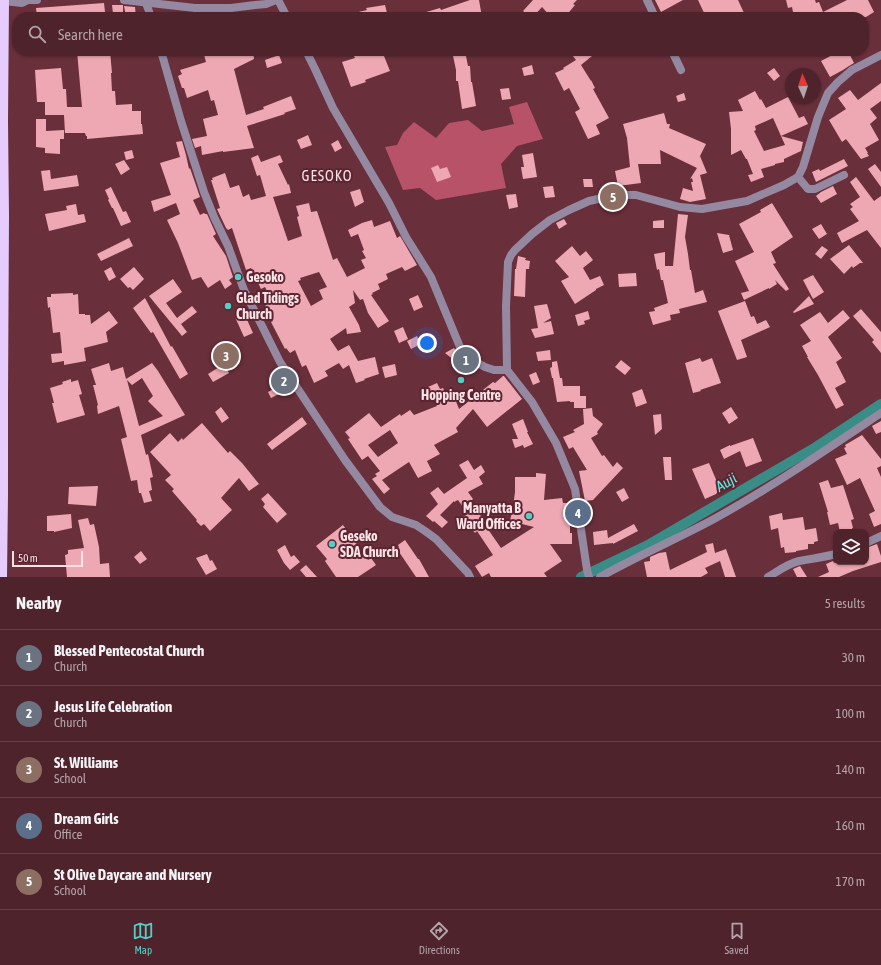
<!DOCTYPE html>
<style>
:root{--surface:#4f232c;--page:#552b34;--text:#f1f3f6;--muted:#b3a4a9;--line:#664048;--accent:#55cec5}
body{margin:0;font-family:"Asap Condensed",sans-serif;background:var(--page);color:var(--text)}
.controls{position:absolute;right:12px;bottom:12px;display:grid;overflow:hidden;border-radius:8px;box-shadow:0 1px 3px #0004}
.controls button{width:36px;height:36px;display:grid;place-items:center;padding:0;border:0;border-bottom:1px solid var(--line);background:var(--surface);color:var(--text);font:20px sans-serif}
.compass{position:absolute;left:785px;top:68px;width:36px;height:36px;border-radius:50%;background:var(--surface);box-shadow:0 1px 3px #0004;rotate:357deg}
.scale{position:absolute;left:12px;bottom:10px;width:71px;box-sizing:border-box;padding-left:4px;border:2px solid #fae3e6;border-top:0;font-size:11px;line-height:14px;white-space:nowrap;color:#fae3e6;-webkit-text-stroke:3px #5d2431;paint-order:stroke}
.you{position:absolute;left:427px;top:343px;width:14px;height:14px;margin:-10px;border:3px solid #fff;border-radius:50%;background:#1a73e8;box-shadow:0 0 0 6px #1a73e833}
.badge{display:grid;place-items:center;width:26px;height:26px;border-radius:50%;background:var(--accent);color:#fff;font-size:13px;font-weight:700}
.pin{position:absolute;translate:-50% -50%;border:2px solid #fff;box-shadow:0 1px 4px #0006}
.list{margin:0;padding:0;list-style:none}
h2{display:flex;justify-content:space-between;align-items:center;height:52px;margin:0;padding:0 16px;font-size:17px}
h2 small{font-size:13px;font-weight:400;color:var(--muted)}
.list li{display:grid;grid-template-columns:26px 1fr auto;gap:12px;align-items:center;box-sizing:border-box;height:56px;padding:0 16px;border-top:1px solid var(--line)}
.list b{display:block;font-size:15px;white-space:nowrap}
.list p{margin:0;font-size:13px;white-space:nowrap;color:var(--muted)}
.list em{font-size:13px;font-style:normal;color:var(--muted)}
.icon{flex:none;width:22px;height:22px;fill:none;stroke:currentColor;stroke-width:2;stroke-linecap:round;stroke-linejoin:round}
.map{position:relative;flex:none;width:881px;height:577px;overflow:hidden}
.search{position:absolute;background:var(--surface);box-shadow:0 1px 3px #0004;left:12px;right:12px;top:12px;height:44px;display:flex;align-items:center;gap:10px;box-sizing:border-box;padding:0 14px;border-radius:16px;color:var(--muted);font-size:15px}
.sheet{height:332px;background:var(--surface)}
nav{display:flex;justify-content:space-around;align-items:center;box-sizing:border-box;height:56px;border-top:1px solid var(--line);background:var(--surface);font-size:11px;color:var(--muted)}
nav a{display:grid;justify-items:center;gap:2px}
nav .on{color:var(--accent)}
.map>svg:first-child{display:block}
.forest{fill:#b85269}
.lines{fill:none;stroke-linecap:round;stroke-linejoin:round}
.canal{stroke:#3a8d87;stroke-width:10}
.building{fill:#eea8b3;fill-rule:evenodd}
.street{stroke:#9589a1;stroke-width:8}
.primary{stroke:#e5ccfd;stroke-width:10}
.poi-dot{fill:#55cec5;stroke:#5d2431;stroke-width:1.5}
.labels{text-anchor:middle;dominant-baseline:central;stroke-width:4;stroke-linejoin:round;paint-order:stroke}
.poi-label{font-size:14px;font-weight:bold;fill:#fae3e6;stroke:#5d2431;text-anchor:start}
.neighbourhood-label{font-size:15px;letter-spacing:1px;fill:#fae3e6;stroke:#5d2431}
.water-label{font-size:15px;font-style:italic;fill:#56f3e8;stroke:#5d2431}
</style>
<div class="map">
<svg width="881" height="577" viewBox="0 0 881 577">
<rect width="100%" height="100%" fill="#692f3b"/>
<path class="forest" d="M527,102l16,37 -26,7 -16,18 5,24 -70,12 -16,-12 -17,2 -18,-43 12,-2 6,-12 11,-11 22,16 13,-15 19,-3 14,11 32,-7 -5,-17z"/>
<g class="lines">
<path class="canal" d="M581,577l67,-32 168,-98 65,-43"/>
</g>
<path class="building" d="M470,0h9l3,17h-66v-2l24,-7 1,2z
M533,0h44l-4,4 2,1 -10,12h-14l-9,-10 -9,10h-3l-7,-6z
M655,0h28l-22,12z
M698,0h40l6,13 -10,4h-5l-2,-5 -12,5h-9z
M786,0h29l1,3 3,-1 4,10 24,-12h21l6,12 -8,5h-72l-2,-10 -4,1z
M104,3l1,9 -31,2v3h-37l-1,-9z
M112,5h11v8h-10z
M385,5l3,12h-38v-3l17,-4 -1,-2z
M124,6l11,1 1,10h-10z
M77,51h33l2,22h-1l1,18h3l1,14 16,-1v7h9v13h1l1,10 -23,2 -33,3v-3h-1l-1,-3h-20l-1,-18h-19v-13h-8l-2,-32 26,-2 2,21h3l1,18h15z
M203,51h50l1,8 -20,10 12,46 18,-6 -1,-2 28,-11 5,13 -12,4 1,1 -38,12 7,22 -31,4v-1l-21,4 -1,-9 -6,2 -3,-9 15,-3 -4,-17 15,-4 -4,-15 -3,1 -3,-11 -21,8 -3,-10h-2l-4,-12 4,-2 -2,-4 26,-8z
M367,51h15l8,20 -25,9 1,2 -15,5 -9,-25 13,-4 -1,-2z
M452,51h13l3,15h2l1,16h1l4,24 -14,3 -4,-28h-2v-11z
M569,51h10l3,5 8,-4 2,4 -11,9 10,16v-1l4,8 -2,1 16,29 -13,7 4,9 -12,5 -13,-27 5,-3 -11,-21 -5,3 -9,-18 9,-4 -1,-1 13,-8z
M840,51h8l6,12 -5,3 -6,4 -13,7 -9,-16z
M279,55l3,8 -15,5 -2,-8z
M532,65l2,9 -10,2 -2,-8z
M774,68l6,8 -6,5 -7,-8z
M881,83v18l-11,8 7,9 -7,6 9,16 -14,8 3,5h-1l2,3 -8,3 -15,-20 -4,3 -13,-22 17,-11 -8,-11 12,-8 8,10z
M509,88l2,11 -9,1 -2,-11z
M755,91l5,9 1,-1 5,9 22,-11 11,21 5,-2 4,8 -27,12 -8,-18 -18,8 1,4 -2,1 10,20 21,-6 -4,-9 22,6 -2,9 -17,8v3l-9,2v1l-14,4 3,8 -13,5 -3,-7 5,-1 -6,-15h-1l-5,-9 -10,5v-26l-2,-17 14,-1 -5,-11z
M684,93l2,7 -8,2 -2,-6z
M664,113l3,11h3l-1,4 37,16 -6,12 7,17 -7,2 6,24 -16,3 -10,-3 3,-11 10,3 -2,-9h2l-1,-4 -2,1 7,-11 -37,-18 1,14h-23l3,19 -23,3 -3,-15 15,-4 -3,-29 -4,-14z
M36,119h10v12l18,-1v9h-4v15l-15,-1v-5l-9,-1z
M308,135l4,10 -11,4 -4,-9z
M338,140l4,8 -7,4 -4,-8z
M182,141l4,14 3,14 1,-1 10,29 -7,3 7,15 4,-2 1,1h2l9,20 -3,2 13,20 7,21 -4,3 3,4 -7,5 -5,-9 -12,8 -7,-11 -9,3 -14,-37 -11,-23 13,-6 -4,-11 -22,9 -3,-11 20,-6 -11,-32 20,-6 -4,-15z
M132,150l2,8 -8,2 -2,-8z
M533,153l4,24 -14,2 -2,-12h3l-2,-12z
M258,155l3,7 19,-7 3,7 -5,2 10,21 1,-1 2,9 -18,4 15,44 14,-5 -5,-19 2,-1 -3,-10 13,-3 2,9 6,-1 16,49 4,-2 10,19 18,-9 -4,-8 5,-2 -4,-7 2,-1 -6,-16 -7,3 -3,-7 14,-7 10,-3 2,7 16,-6 7,17 3,-2 17,29 -12,6 -3,-4 -16,7 2,5 -10,5 2,5 -8,4 1,1 -2,1 18,26 -11,7 -10,-15 -5,-14 -3,1 -7,-10 2,13 -6,4 10,18 2,7 -14,2 -1,-6 -16,11 8,12 11,-6 9,16 17,-4 4,17 -15,5 1,1 -9,3 -7,-18 -6,4 -4,-6 -14,8 3,5 -14,7 -8,-18 -4,2 -7,-17 -5,3 -4,-5 -1,1 -14,-27 2,-1 -8,-15 7,-5 -7,-14 -4,2 -10,-21 -5,2 -14,-42 -4,2 -2,-2 -9,-19 3,-1 -9,-28h2l-1,-2 13,-5 5,15 9,-3 4,12 6,-3 2,6 15,-4 -6,-21 -3,1 -6,-18zM319,272l8,15 -8,3 4,9 -12,7 -13,-25 3,-1 -1,-2z
M844,159l4,7 -32,16 -4,-10 7,-3 1,2z
M124,160l6,9 -9,6 -6,-11z
M875,164l6,8v15l-13,-18z
M438,165l2,4 7,-2 4,10 -14,5 -6,-14z
M50,170l1,9 26,-4 2,11 -35,5 -3,-20z
M856,177l18,24 7,-5v52l-14,-18 -25,13 -5,-10 22,-12 -9,-12 3,-2 -3,-3 10,-7 -10,-15z
M583,179h9l1,8h-9z
M553,186l2,11 -10,1 -2,-11z
M833,186l4,8 -16,9 -5,-7 5,-4z
M111,187l12,25 3,-1 5,11 -10,4 -8,-18h-1l-4,-8 1,-1 -4,-9z
M360,189l4,13 -9,5 -5,-15z
M516,194l2,13 -9,2 -3,-14z
M772,203l21,34 -22,15 5,11 -3,1 16,25 -3,2 -11,-11 2,4 -8,5v-1l-25,12 -3,-7 8,-2 -14,-30 19,-9 -15,-28 22,-12 -1,-2z
M76,204l2,11 6,-1 2,8 -37,9 -4,-17 22,-4 -1,-4z
M678,214l10,1 -3,22 3,17 2,16h1l4,23 8,-3 4,12 -28,7 1,4 -10,2 1,5 -18,5 -4,-13 6,-1 -1,-3 14,-5 -5,-23h-2l-2,-11 -2,1 -3,-16 11,-2v14h8z
M564,219l3,5 -8,5 -3,-6z
M664,220v8h-11v-7z
M821,224l6,10 -8,5 -7,-10z
M717,233l12,2 4,15 -10,3z
M129,238l4,8 -32,15 -4,-7z
M849,245l14,18h-3l-7,5 -1,-2 -8,8 -14,-15z
M572,246l8,10 6,-5 7,9 -10,8 7,12 10,-4 4,9 -8,4v1l-21,14 -14,-23 8,-4 -14,-16z
M822,246l6,4 -7,9 -6,-5z
M518,256l8,2 -1,2 5,1 -1,8h-3l-1,28 -11,-1 1,-27h1z
M111,267l5,10 -7,4 -5,-10z
M134,267l10,12 -11,11 -3,-3 -2,1 -8,-9z
M636,273l1,13 -18,1 -1,-13z
M813,275l11,17 -11,7 -10,-19z
M173,279l9,13 -16,11 11,15 15,-12 5,6 -16,12 6,8 -5,4 -33,-40z
M73,293v2l5,-1 1,20h6v1h5l1,9 18,-13 9,12 -12,9 2,10 -24,6 2,13 -22,4v-4l-12,2 -1,-9 11,-1 -2,-21 -7,1 -3,-26 -2,1 -1,-11h4v-3z
M418,295l5,12 -9,4 -5,-12z
M809,296l5,8 -20,9 -1,-1z
M145,298l26,49 1,-1 16,28 -8,5 -27,-47 -2,1 -18,-25z
M745,301l6,16 3,-1 3,8 9,-4 4,7 -11,5 -18,8 6,17 -10,3 -19,-49z
M547,304l4,14 -8,5 8,-2 3,13 -19,4 -4,-9 7,-1 -4,-22z
M861,309l20,23v21l-9,-11 2,-2 -21,-24z
M843,310l7,8 -22,19 14,21 -6,4 10,20 -11,6 9,17 -8,4 -18,-34 -11,-18h1l-6,-11 9,-5 -11,-16 20,-13 8,11z
M588,311l2,8 -6,2 1,3 -7,2 -3,-11z
M244,313l9,20 -9,4 -9,-20z
M403,327l5,12 -9,4 -5,-12z
M417,336l4,8 -10,5 -4,-8z
M454,348l5,6 9,17 -23,-18z
M550,350l1,10 -13,1 -2,-9z
M700,358l2,4 10,-4 9,25 -21,7 1,1 -8,2 -8,-30z
M621,360l10,8 -6,7 -10,-8z
M557,361l3,17h2l1,8h17v10h6v12h-12v-6h-4v-1l-13,1 -4,-24h-1l-2,-10 2,-1v-5z
M109,363l2,8 12,-4 3,12 26,-16 6,8 27,44 -44,20 5,20 2,-1 5,23 -3,1 2,12 -3,1 3,10 -8,2 -3,-10h-2l-2,-13 -6,1 -10,-42 6,-2 -8,-31 -21,8 -1,-8 1,-1 -5,-20h3l-5,-16zM142,378l11,18 -5,5 15,15 -24,10 -12,-46 5,5z
M224,364l5,9 -16,9 -5,-8z
M395,364l2,11 -12,3 -3,-11z
M536,372l4,10 -7,3 -4,-10z
M503,376h1l18,23 -35,28 -14,-18 -17,19 2,4 -24,13 6,9 -13,7 5,10 -14,7 -9,-16 -27,18 8,9 -6,5 -12,-15 5,-3 -2,-2 5,-3 -12,-15 -6,4 -14,-21 2,-1 -5,-6 24,-19 12,14 19,-13 1,2 9,-6 4,5 23,-9 -9,-19 9,-4 3,6 3,-1 6,13 6,-2 4,10 34,-27 2,1zM390,430l8,13 -20,14 -10,-12z
M71,379v3l7,-2 4,14 -3,1 6,20 -28,8 -5,-20h2l-4,-15 13,-4 -1,-2z
M287,382l4,6 -20,10 -3,-6z
M642,389l5,14 -11,4 -4,-14z
M221,407l8,11 -7,5 -7,-11z
M731,407l7,11 -9,6 -7,-11z
M592,408l1,8 10,8 -6,8 1,2 -7,4 11,18 2,-1 9,12 4,-5 6,6 -30,32 -8,1 -6,-30 8,-1 -14,-23 -4,2 -6,-12 12,-5 -2,-2 11,-6 -1,-15z
M661,414l1,15 -7,6 -2,-20z
M302,417l5,7 -35,26 -5,-6z
M523,419l5,13h-1l6,12 -9,4 -1,-3 -8,3 -3,-9h6l-6,-15z
M881,421v11l-5,2 -4,-8z
M202,423l26,30 2,-2 12,12 17,21 -10,7 -10,-13 -18,20 11,12 -22,21 -6,-7 -3,2 -5,-5 1,-1 -25,-29 2,-2 -9,-9 6,-5 -21,-23 20,-19 8,9 4,-4 1,2z
M862,435l19,24v7l-4,2 4,9v47l-7,3 -5,-13 6,-3 -15,-33 -13,7 -12,-26 12,-5 -3,-6 2,-1 -1,-2z
M753,438l9,23 -16,6 -6,-16 -16,8 -4,-9 10,-5v1z
M663,457h8l1,23h-7z
M468,460l6,10 7,-5 4,7 -6,5 4,7 -15,8 5,7 -3,3 17,22 -2,1 16,23 33,-21 -24,-6 3,-14 2,-15v-15h21v-4l10,1 -2,26 18,-2 1,5h8l2,12h-3v18h2v11h-22l12,17 -18,12 3,4h-56l-2,-4 -7,4 -7,-11 18,-11 -16,-24 -2,2 -12,-16 5,-3 -10,-14 -4,2v-1l-14,14 8,7 -6,6 -8,-7 -1,1 -7,-6 12,-12 -8,-11 8,-6 6,7 23,-16 -8,-13z
M709,463l11,26 -4,5 -11,5 -13,-30z
M828,480l3,8 12,-3 11,34 -3,1 2,8h-1l1,4h-13l-2,-9 -8,2 -3,-13h1l-9,-29z
M98,486l-2,20 -28,-2 1,-17z
M624,488l5,10 -7,4 -6,-10z
M268,493l19,21 -10,9 -14,-16 2,-3 -4,-5z
M782,513l1,7 20,-3 2,13 11,-2 2,13 -4,1v2h-6v5l-12,2v1l-11,1 -1,-6 -3,1 -3,-20 -7,2 -2,-14z
M71,514l1,14 -18,4v-1h-7v-15z
M88,518l2,7 4,-1 5,23 1,17 9,-1 1,14h-43l-2,-22 3,-1v-4l16,-2 -6,-28z
M634,524l4,7 -25,13v-1l-19,2 -1,-13 14,-2 1,8z
M343,525l25,35 3,-2 5,7 -18,12h-22l-11,-16 2,-2 -11,-13z
M405,540l13,19h1l10,18h-13l-19,-28 2,-2 -1,-2z
M713,543l2,10 11,-4 10,28h-11l-5,-16 -15,7 3,5 -7,4h-54l-3,-15 6,-1v-4l9,-4 7,-1 4,18 37,-18 -2,-7z
M877,544l4,12v6l-28,9 -14,6h-21l11,-5 -3,-8 7,-3 1,2 2,-1h30v-14z
M285,545l6,12 3,-2 6,7 -10,8 -6,-7 -7,-13z
M141,551l6,8 -7,5 -6,-7z
M207,554l3,7 2,-1 5,9 -11,6 -10,-17z
M306,565l11,12h-11l-6,-7z
M800,566l7,11h-10l-4,-8z"/>
<g class="lines">
<path class="street" d="M124,0l71,8h36l24,-3 11,-1 10,-4
M278,0l9,17
M647,0l8,17
M4,1l18,2 6,-3h9
M146,3l5,14
M161,51l20,70 23,71 10,25 14,29 16,44 36,72 65,98 35,47 12,10 24,8 9,6 11,8 32,34 2,4
M306,51l9,18 18,39 56,95 17,34 25,40 29,70 14,14 11,6 9,3h13l25,32 24,41 19,46 12,81 2,7
M672,51l9,19
M798,177l10,12h7l29,-14
M507,370l-1,-64 2,-44 3,-7 4,-5 17,-16 18,-14 19,-10 20,-9 27,-6h20l44,12 22,2 45,-8 37,-16 14,-8 5,-10 15,-50 10,-24 10,-11 14,-12 29,-15
M866,543l15,-7
M600,577c37,-21 77,-38 114,-58 58,-32 112,-69 167,-106
M768,577c10,-6 19,-13 31,-16 12,-2 25,-4 37,-7"/>
<path class="primary" d="M2,577l1,-82v-98l1,-181 -1,-95 1,-121"/>
</g>
<g class="poi-dot">
<circle cx="238" cy="277" r="4"/>
<circle cx="228" cy="306" r="4"/>
<circle cx="461" cy="380" r="4"/>
<circle cx="529" cy="516" r="4"/>
<circle cx="332" cy="544" r="4"/>
</g>
<g class="labels">
<g class="poi-label">
<text x="246" y="277">Gesoko</text>
<text x="236" y="298">Glad Tidings<tspan x="236" dy="16">Church</tspan></text>
<text x="461" y="395" text-anchor="middle">Hopping Centre</text>
<text x="521" y="508" text-anchor="end">Manyatta B<tspan x="521" dy="16">Ward Offices</tspan></text>
<text x="340" y="536">Geseko<tspan x="340" dy="16">SDA Church</tspan></text>
</g>
<g class="neighbourhood-label">
<text x="327" y="175">GESOKO</text>
</g>
<g class="water-label">
<text transform="translate(726 482) rotate(-30)">Auji</text>
</g>
</g>
</svg>
<div class="controls">
<button><svg class="icon" aria-label="layers" viewBox="0 0 24 24"><path d="M12 4l9 5-9 5-9-5zM3 14l9 5 9-5"/></svg></button>
</div>
<svg class="compass" viewBox="-18 -18 36 36"><path d="M0-13l5 13h-10z" fill="#e53935"/><path d="M0 13l5-13h-10z" fill="#b3a4a9"/></svg>
<div class="scale">50 m</div>
<div class="you"></div>
<div class="pin badge" style="left:466px;top:360px;background:#6b7280">1</div>
<div class="pin badge" style="left:284px;top:381px;background:#6b7280">2</div>
<div class="pin badge" style="left:226px;top:356px;background:#8d6e63">3</div>
<div class="pin badge" style="left:578px;top:513px;background:#5c6f8a">4</div>
<div class="pin badge" style="left:613px;top:197px;background:#8d6e63">5</div>
<div class="search"><svg class="icon" aria-label="search" viewBox="0 0 24 24"><circle cx="10" cy="10" r="6"/><path d="M15 15l6 6"/></svg>Search here</div>
</div>
<section class="sheet">
<h2>Nearby<small>5 results</small></h2>
<ul class="list">
<li><span class="badge" style="background:#6b7280">1</span><div><b>Blessed Pentecostal Church</b><p>Church</p></div><em>30 m</em></li>
<li><span class="badge" style="background:#6b7280">2</span><div><b>Jesus Life Celebration</b><p>Church</p></div><em>100 m</em></li>
<li><span class="badge" style="background:#8d6e63">3</span><div><b>St. Williams</b><p>School</p></div><em>140 m</em></li>
<li><span class="badge" style="background:#5c6f8a">4</span><div><b>Dream Girls</b><p>Office</p></div><em>160 m</em></li>
<li><span class="badge" style="background:#8d6e63">5</span><div><b>St Olive Daycare and Nursery</b><p>School</p></div><em>170 m</em></li>
</ul>
</section>
<nav>
<a class="on"><svg class="icon" aria-label="map" viewBox="0 0 24 24"><path d="M3 6l6-2 6 2 6-2v14l-6 2-6-2-6 2zM9 4v14M15 6v14"/></svg>Map</a>
<a><svg class="icon" aria-label="directions" viewBox="0 0 24 24"><path d="M12 3l9 9-9 9-9-9zM9 14v-3h6M13 9l2 2-2 2"/></svg>Directions</a>
<a><svg class="icon" aria-label="saved" viewBox="0 0 24 24"><path d="M7 4h10v16l-5-4-5 4z"/></svg>Saved</a>
</nav>
